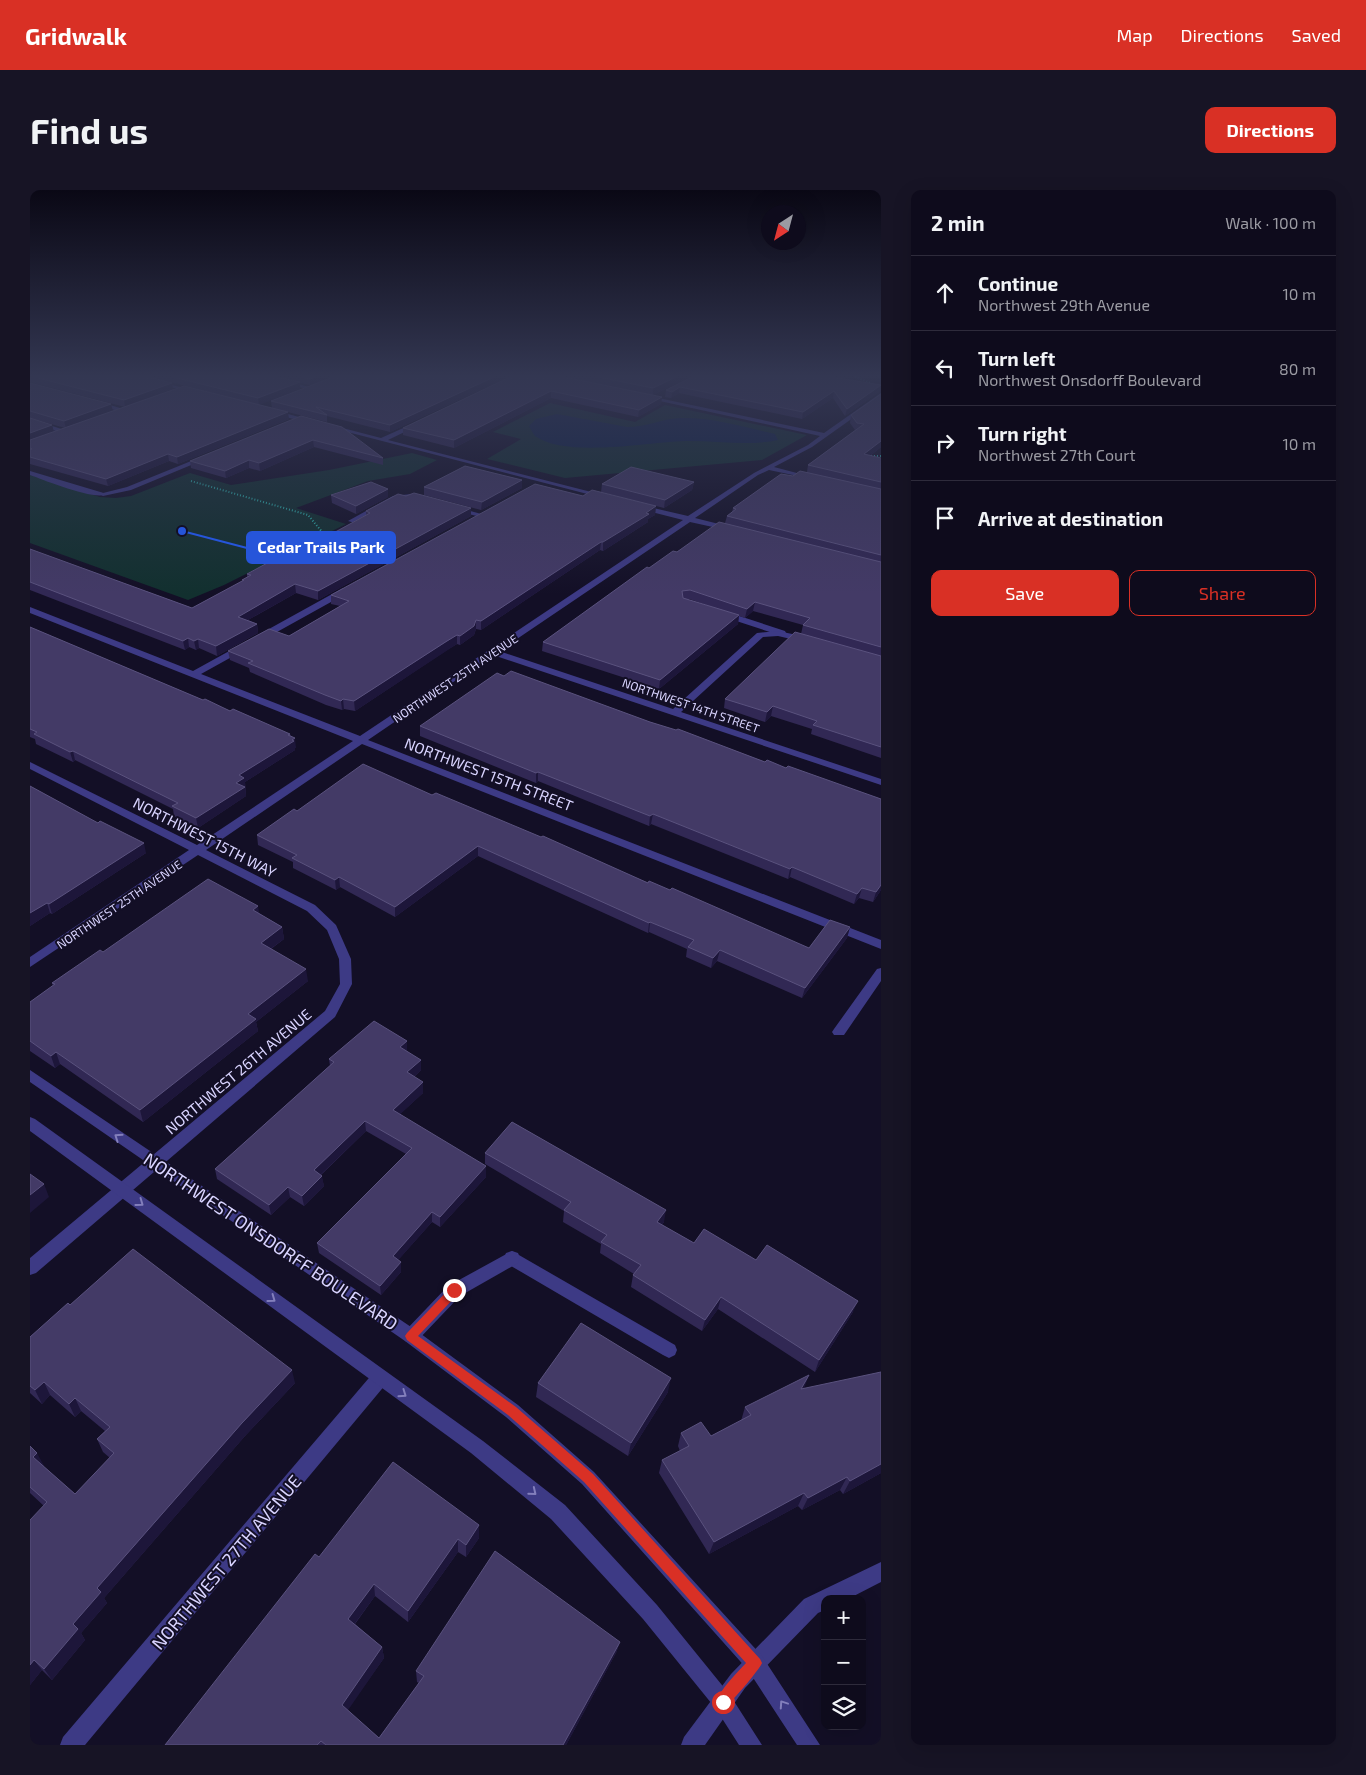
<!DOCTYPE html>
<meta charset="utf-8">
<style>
:root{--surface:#0e0b1c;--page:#171425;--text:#f1f3f6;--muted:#9b9ba3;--line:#2e2b3b;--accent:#d93025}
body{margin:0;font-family:"Exo 2",sans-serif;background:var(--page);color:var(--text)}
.controls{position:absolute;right:15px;bottom:15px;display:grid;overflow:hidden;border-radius:10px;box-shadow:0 5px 20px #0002}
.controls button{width:45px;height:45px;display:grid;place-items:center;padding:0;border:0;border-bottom:1px solid var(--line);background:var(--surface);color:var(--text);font:25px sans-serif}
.compass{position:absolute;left:731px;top:15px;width:45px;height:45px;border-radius:50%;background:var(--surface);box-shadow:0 5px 20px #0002;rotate:216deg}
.stop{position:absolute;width:15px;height:15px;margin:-11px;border:4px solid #d93025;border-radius:50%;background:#fff}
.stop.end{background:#d93025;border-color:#fff;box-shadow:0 1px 5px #0008}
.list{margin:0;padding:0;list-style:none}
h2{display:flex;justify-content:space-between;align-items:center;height:65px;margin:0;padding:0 20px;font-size:21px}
h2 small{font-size:16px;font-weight:400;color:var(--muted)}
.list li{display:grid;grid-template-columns:32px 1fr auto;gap:15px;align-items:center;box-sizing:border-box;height:75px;padding:0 20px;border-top:1px solid var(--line)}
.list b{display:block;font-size:19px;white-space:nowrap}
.list p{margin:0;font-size:16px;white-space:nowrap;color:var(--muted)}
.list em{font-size:16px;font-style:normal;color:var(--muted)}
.actions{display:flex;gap:10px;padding:15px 20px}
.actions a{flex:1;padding:11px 0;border:1px solid var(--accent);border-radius:10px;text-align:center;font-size:18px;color:var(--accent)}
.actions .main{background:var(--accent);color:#fff}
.icon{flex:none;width:28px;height:28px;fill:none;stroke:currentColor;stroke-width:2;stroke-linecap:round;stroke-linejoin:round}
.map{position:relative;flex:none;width:851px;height:1555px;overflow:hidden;border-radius:10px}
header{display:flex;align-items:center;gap:30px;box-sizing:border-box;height:70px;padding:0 25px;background:var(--accent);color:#fff}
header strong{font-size:24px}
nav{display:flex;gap:28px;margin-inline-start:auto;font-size:18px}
.intro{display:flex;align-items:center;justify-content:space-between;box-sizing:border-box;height:120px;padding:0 30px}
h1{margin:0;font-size:35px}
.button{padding:12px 22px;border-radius:10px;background:var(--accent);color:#fff;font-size:18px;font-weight:700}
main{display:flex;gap:30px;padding:0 30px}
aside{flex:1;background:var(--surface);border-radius:10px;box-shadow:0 5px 20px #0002}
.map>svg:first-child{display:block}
.green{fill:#12302f}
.water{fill:#0c2248}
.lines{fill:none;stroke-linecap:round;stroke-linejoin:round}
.path{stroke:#2fb8b0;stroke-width:2;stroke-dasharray:1 2;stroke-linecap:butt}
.service{fill:#3d3a85;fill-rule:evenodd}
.minor{fill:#3d3a85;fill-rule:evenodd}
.tertiary{fill:#3d3a85;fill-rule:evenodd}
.wall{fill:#312854;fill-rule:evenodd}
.shaded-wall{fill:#1d163a}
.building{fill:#433a66;stroke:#5a527e}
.oneway{stroke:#837fbc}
.route{fill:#d93025}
.labels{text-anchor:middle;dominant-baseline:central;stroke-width:4;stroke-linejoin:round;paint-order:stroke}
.far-street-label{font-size:12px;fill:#d9d4ff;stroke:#130f26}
.street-label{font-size:15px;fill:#d9d4ff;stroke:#130f26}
.near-street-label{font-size:18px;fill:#d9d4ff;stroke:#130f26}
.leader{fill:none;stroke:#2655da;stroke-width:2}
.callout-dot{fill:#2655da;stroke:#130f26;stroke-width:2}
.callout{fill:#2655da;stroke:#2655da;stroke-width:2}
.callout-label{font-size:16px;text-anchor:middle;font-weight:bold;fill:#fff}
</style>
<header>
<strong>Gridwalk</strong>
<nav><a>Map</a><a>Directions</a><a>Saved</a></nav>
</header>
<div class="intro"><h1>Find us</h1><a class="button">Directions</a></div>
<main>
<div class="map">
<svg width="851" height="1555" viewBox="0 0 851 1555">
<rect width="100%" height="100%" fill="#130f26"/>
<path class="green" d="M520,213l85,19 30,-17 142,30 -45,25 -197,18 -78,-19 34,-20 -28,-7z
M382,263l25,7 -27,14 -42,7 -72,27 50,16 -122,61 -36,15 -158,-57v-68l70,22 16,1 15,-2 59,-23 41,12 98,-15z"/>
<path class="water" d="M527,224l70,13c19,0 35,-8 53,-9 32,-1 64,9 95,16l3,6c-28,6 -59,1 -88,1 -38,0 -123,18 -155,-5 -2,-2 -4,-7 -6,-10l7,-7z"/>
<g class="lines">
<path class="path" d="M825,187l16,6
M838,266h13
M161,291l117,34 20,24"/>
<path class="service" d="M230,187h9l45,11 -3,2z
M0,281l77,23c-12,7 -63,-14 -77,-19z
M382,304l15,5 -4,2c-26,-6 -46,10 -68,22l-7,-2 45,-25z
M422,316l33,9 -4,2 -29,-7z
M694,421l61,20 1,2 -7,2 -58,-19v-4z
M482,1061l163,94 2,5 -2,5 -6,3 -6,-3 -157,-92 -2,-5 2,-5z"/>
<path class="minor" d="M104,187h8l57,15 -3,2z
M851,203v5l-69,49 -38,20 38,10v2l-43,-9 -11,5 -63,43 36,9v4l-41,-9 -191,129 174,58 84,-76 21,-2 33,7 1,2 -4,3 -30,-7 -15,1 -82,75 200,67v6l-388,-130 -125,85 513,200v9l-519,-205 -156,106 109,55 21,20 15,34 1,25 -17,33 -299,256 -6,2v-17l295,-247 15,-27 -1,-25 -12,-29 -20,-19 -109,-56 -168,112v-10l159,-107 -159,-81v-7l167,83 156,-104 -323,-128v-6l163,64 150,-83h6v4l-148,82 159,62 323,-216 -47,-12v-4l52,12 66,-43 54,-28 12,-9 -174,-38 -2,-3 180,38z
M66,211l31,9 1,1 -3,2 -31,-9z
M243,220l41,11 1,1 -3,2 -41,-11z
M0,229l38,12 1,1 -3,2 -36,-11z
M389,231l2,1v2l-33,16 219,56 -4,2 -275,-71 3,-2 50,13z
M176,265l3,2 -1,1 -77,32 -28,6 -4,-2 28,-7z
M851,778v13l-37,54h-10l-2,-3 2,-3 43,-60z
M482,1061l6,2 2,5 -2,5 -58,33 -43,45 -6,3 -6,-3 -2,-5 2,-5 43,-45z
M350,1180l6,2 3,6 -3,6 -301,361h-25l3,-8 311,-365z
M851,1372v20l-33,17h-23v11l-7,3 -73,75 -40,57h-24l3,-8 47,-63 73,-75z"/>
<path class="tertiary" d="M0,880l387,261 101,74 76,67 168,184 58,89h-23l-49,-75 -166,-186 -76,-67 -101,-76 -375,-259z
M0,927l5,2 448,322 82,64 92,100 73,90 32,50h-23l-23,-36 -73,-90 -92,-100 -80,-66 -441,-322z"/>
</g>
<path class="wall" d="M0,187h303l-23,8 -10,-2 -41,22 30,14 -111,45 -9,-3 -61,25 -78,-22v-46l22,7 2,7 11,-4 -35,-10v-35l83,28 12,-4 -95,-25zM125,188l97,25 -79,-13 -1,-7z
M303,187h175l-118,55 -63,-16v6l-55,-14 -1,-7z
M480,187l152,20 -1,7 -23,13 -87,-19 -97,50 -51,-13v-7z
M536,187h123l-36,18z
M662,187l187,15 -34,24 -12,-18 -31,21 -123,-26 -8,5 -6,-1 1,-7z
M851,204v53l-11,9 11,2v300l-70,-24 1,-5 -41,-13 -6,6 -41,-14 1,-9 107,-56 -31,-9 2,-9 -50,-14 -8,7 -6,-2 -1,8 -79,65 -117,-38 1,-9 106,-74 76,-45 2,-7 5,-4 1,-4 60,-32 14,-4 1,-7 47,-35 -5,-7 1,-8zM657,409h2l29,10z
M271,226l82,42v7l-69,-18 -54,24 -11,-3 -23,10 -35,-10 -1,-7z
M664,292l-2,8 -28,18 -63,-16 1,-8z
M394,297l98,1 -41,22 -57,-15z
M358,299v8l-32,17 -24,-11 -1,-8z
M553,306l73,10 -1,9 -7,4v3l-45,29 -3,-1 -119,80 -5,-1 -2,6 -14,10 -3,-1 -10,6 -92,61 -11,-2 -2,1 -16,-5 -76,-33 -1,-4 -19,-8 -2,-9 61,-15 51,-30 -9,-2v-9z
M336,321l105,5 -153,84 -22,-7 -48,27 9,4 1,9 -41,23 -18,-8 -3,2 -7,-3 -4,3 -155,-60v-41l162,59 51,-27 -1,-1 5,-3v-3l42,-18 77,-41z
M0,437l173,73 87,34 1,2 5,12h-1v2l-50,32 1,14 -48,32 -24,-12 -1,-7 -98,-49 -2,2 -37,-18 -1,-5 -5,-2z
M620,532l115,40 21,6 95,31v91l-8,12 -14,-4 -5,6 -64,-27 -2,2 -137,-55 -2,2 -111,-45 -2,2 -116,-47v-10z
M0,596l116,67 -94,61 -2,-1 -20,13z
M402,605l377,153 41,-21 -3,11 -45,60 -85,-37 -6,7 -25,-11 1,-8 -38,-17 -1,1 -170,-77 -83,61 -55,-30 -4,3 -43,-22v-6l-35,-17 -1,-10 40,-24z
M230,724l22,13 2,12 -13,10 37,32 -52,41 2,9 -115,91 -83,-58 -5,4 -25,-17v-49l23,-16 -1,-3 51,-31z
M377,851v11l14,18 -7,7 9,5v11l-23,21 86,63 -46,50 -8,-5 -34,38 3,12 -20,23 -62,-42 -2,-10 89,-89 -40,-23 -45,44 3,11 -20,20 -14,-9 -19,18 -54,-36 -2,-10 115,-103 -1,-7z
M455,963l179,69 -2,3 32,18 62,17 97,52 -38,60 -97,-63 -16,22 -71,-44 2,-12 1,-1 -34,-21 1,-9 -38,-22 1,-11 -79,-47z
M40,1115l225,78 -50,53 -141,162 3,5 -26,30 4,7 -33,40 -10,-10 -12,15 14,-179 -14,-13v-47l14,20h-1l32,28 35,-36 -7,-6 -6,-13 8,-8 -24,-20 -6,6 -25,-22 -8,9 -12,-11v-56z
M508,1193l130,9 -40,64 -92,-59z
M774,1198l77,85 -38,21 -3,-4 -38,20 -4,-4 -89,48 -50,-81 3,-13 18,-9 -2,-5 3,-13 30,3 30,-15 4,-14z
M449,1335v13l-13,19 -8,-5 -50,70 -33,-26 -20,28 27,23 2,11 -37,52 32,28 40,-55 -2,-1 -1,-11 204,-29 -4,11 -50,92h-401l154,-188z"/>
<path class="shaded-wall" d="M285,187h18l-23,8v-6z
M464,187h14l-118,55v-7z
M646,187h13l-36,18v-7z
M270,192v7l-41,16 -1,-7z
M142,193l1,7 -48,17 -1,-7z
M851,195l-2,7 -34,24 2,-7z
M650,197l-1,6 -8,5 1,-6z
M521,201v7l-97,50v-8z
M804,201l-1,7 -31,21 1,-7z
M632,207l-1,7 -23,13 1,-7z
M81,214l2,7 -47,17 -2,-7z
M258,222l1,7 -111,45 -1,-7z
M22,235l2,7 -24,9v-8z
M283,250l1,7 -54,24 -1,-8z
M851,251v6l-19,15 2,-8z
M138,264l1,7 -61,25 -2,-7z
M219,270v8l-23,10 -1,-7z
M492,290v8l-41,22 1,-8z
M664,292l-2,8 -28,18 1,-8z
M358,299v8l-32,17v-8z
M626,316l-1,9 -7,4v3l-45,29v-9z
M441,318v8l-153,84v-9z
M571,352l-1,8 -119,80v-9z
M265,394l1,9 -57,32 -1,-8z
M725,412l-2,9 -8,7 2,-9z
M709,425l-1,9 -79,65 1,-9z
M446,430v9l-2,6 -14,10v-9z
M227,434l1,9 -41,23 -1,-10z
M427,445v9l-102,67 -1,-10z
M158,448l1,9 -4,3 -2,-9z
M168,449l1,9 -3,2 -2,-9z
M313,509l1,10 -2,1 -1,-9z
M743,516l-2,10 -6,6 2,-10z
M260,544l1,8 1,-2 3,-2 1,10h-1v2l-50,32 1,14 -48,32 -2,-10 40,-35 3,-8z
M43,561l2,9 -2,2 -3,-10z
M508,582v9l-2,2v-10z
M623,624l-2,10 -2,2 1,-10z
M114,653l2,10 -94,61 -3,-10z
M448,656v10l-83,61v-10z
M762,677l-2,10 -2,2 2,-10z
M309,687l1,10 -4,3 -1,-10z
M851,695v5l-8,12 3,-10z
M832,698l-3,10 -5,6 3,-10z
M17,713l3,10 -20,13v-13z
M228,716l2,12 -7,-8z
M620,732l-1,10 -1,1 1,-10z
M252,737l2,12 -22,16 -1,-12z
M820,737l-3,11 -45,60 3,-10z
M690,760l-3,11 -6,7 2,-10z
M276,779l2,12 -52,41 2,9 -115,91 -3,-12 108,-96z
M377,851v10l-7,7v-11z
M26,862l4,12 -5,4 -4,-12z
M391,870v10l-14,13v-11z
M393,892v11l-29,27 -1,-10z
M335,931l1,10 -51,49 -1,-10z
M456,976v11l-46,50v-10z
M292,986l2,10 -20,20 -2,-10z
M14,994l5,13 -19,16v-18z
M258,997l2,10 -19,18 -2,-10z
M636,1020l-2,12 -9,12 2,-12z
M402,1022v10l-39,44v-10z
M371,1072v10l-20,23 -1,-9z
M691,1107l-3,12 -16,22 3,-11z
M828,1111l-5,11 -38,60 4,-12z
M262,1180l3,13 -50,53 -141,162 3,5 -26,30 4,7 -33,40 -8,-11 29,-45 24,-36 145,-165z
M779,1185l-5,14h-3z
M641,1188l-3,14 -40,64 3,-13z
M14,1192l6,13 -8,9 -7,-14z
M45,1208l6,13 -6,6 -6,-13z
M7,1263l7,13 -4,4 -7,-13z
M851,1274v9l-38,21 7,-13z
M817,1287l-7,13 -38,20 6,-12z
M774,1303l-6,13 -89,48 5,-12z
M449,1335v13l-13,19v-12z
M428,1349v13l-50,70v-11z
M344,1394l1,12 -25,34 -2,-11z
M590,1452l-4,11 -50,92h-3z
M352,1457l2,11 -40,58 -2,-11z
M4,1470l8,10 -12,15v-20z"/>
<path class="building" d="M4,187h115l23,6 -48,17z
M143,187h103l24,5 -42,16z
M272,187h13l-5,2z
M303,187h161l-104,48 -74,-18 11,8 -56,-14z
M480,187h54l98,20 -23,13 -88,-19 -97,49 -51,-12z
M568,187h78l-23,11z
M662,187h140l49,8 -34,24 -13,-18 -31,21 -123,-25 -8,5 -6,-2z
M0,193l81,21 -47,17 -34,-10z
M154,196l104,26 -111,45 -9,-3 -62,25 -76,-22v-8h2l-2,-1v-8z
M851,204v47l-17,13 17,4v24l-73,-17 56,-41 -7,-1 -6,-8z
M271,226l41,11 41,31 -70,-18 -54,23 -10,-3 -24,11 -35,-10z
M0,228l22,7 -22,8z
M435,276l57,14 -40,22 -58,-15z
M601,277l63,15 -29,18 -63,-16z
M770,281l81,18v66l-154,-39 9,-7 -3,-1 48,-34 12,2z
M341,292l17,7 -32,17 -25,-11z
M505,294l48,12 9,-6 64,16 -10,7 3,1 -46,28h-2l-120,79 -5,-1 -2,6 -14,10 -3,-1 -10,6 -93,60 -11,-2 -2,2 -16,-6 -77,-32 5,-2 -25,-10 41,-22 20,7 60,-35 -18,-6z
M384,303l57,15 -153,83 -23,-7 -57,33 19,7 -41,22 -18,-7 -4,2 -6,-3 -5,3 -153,-59v-33l162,59 52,-28h-2l9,-5 -4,-1 37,-20 5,2 30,-15 51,-28 -4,-2 32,-17 8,2z
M689,332l162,40v85l-78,-22 7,-7 -55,-16 -8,7 -57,-19 -8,1 1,7 56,17 -79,65 -117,-38 104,-75 2,1 24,-17 4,1z
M0,437l173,73 2,-1 25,12 3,-2 57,25 -2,1 7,3 -3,2 2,1 -55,34 5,3 -8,5 9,4 -49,31 -24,-12 6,-3 -105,-52 -3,1 -36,-18 3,-2 -7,-3z
M765,442l86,24v91l-68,-22 4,-4 -44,-15 -6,6 -42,-13z
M481,481l139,51 26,8 2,-1 87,33 2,-2 19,8 2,-2 93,33v86l-5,7 -14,-4 -5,6 -65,-27 -2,2 -137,-55 -3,2 -112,-44 -2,1 -116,-47 77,-53 7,3z
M333,574l69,31 4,-2 105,44 2,-1 105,47 1,-2 21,9 2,-2 137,60 21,-28 20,7 -45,61 -85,-38 -7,8 -25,-11 6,-7 -44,-18 -1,1 -171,-77 -83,61 -56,-30 -4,3 -43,-22 5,-3 -40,-20 37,-26 3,2z
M0,596l68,37 2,-2 44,22 -95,61 -2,-1 -17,10z
M178,689l50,27 -5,4 29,17 -21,16 45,26 -58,45 8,5 -116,91 -84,-58 -5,4 -21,-15v-39l25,-18 -3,-1 48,-33 3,2z
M344,831l33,20 -7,6 21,13 -14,12 16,10 -30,28 93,56 -46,51 -8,-5 -39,44 8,6 -21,24 -63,-43 95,-95 -47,-27 -51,49 8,6 -20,20 -14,-9 -19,18 -54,-36 119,-107 -5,-3z
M482,932l154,88 -9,12 37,21 10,-14 52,31 11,-15 91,56 -39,59 -98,-63 -16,23 -72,-45 8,-10 -40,-23 6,-7 -43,-25 7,-8 -86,-49z
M0,984l14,10 -14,11z
M103,1059l159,121 -50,53 -145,165 4,4 -28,32 5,5 -34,40 -10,-9 -4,5v-145l17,-18 -17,-15v-41l7,7 -4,4 42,37 39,-41 -17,-14 13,-12 -35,-29 -6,6 -25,-22 -9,8 -5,-4v-49l38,-34 2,2z
M551,1133l90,55 -40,65 -93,-60z
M851,1182v92l-31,17 -3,-4 -39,21 -4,-5 -90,49 -52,-82 27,-14 -8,-13 20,-11 10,14 40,-21 -6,-8 64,-32 -8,14z
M363,1272l86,63 -13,20 -8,-6 -50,72 -34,-27 -26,35 34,28 -40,58 37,33 45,-62 -8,-5 79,-120 125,91 -57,103h-237l-5,-4 -4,4h-152l150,-191 4,3z"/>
<defs><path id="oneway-chevron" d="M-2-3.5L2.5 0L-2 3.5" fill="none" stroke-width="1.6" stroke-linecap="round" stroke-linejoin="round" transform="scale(1.25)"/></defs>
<g class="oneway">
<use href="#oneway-chevron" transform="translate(88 947) rotate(-145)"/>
<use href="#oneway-chevron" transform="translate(110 1013) rotate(36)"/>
<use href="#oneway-chevron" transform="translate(242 1109) rotate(36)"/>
<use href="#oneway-chevron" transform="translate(373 1204) rotate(35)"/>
<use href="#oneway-chevron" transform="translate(503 1302) rotate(39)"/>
<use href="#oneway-chevron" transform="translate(753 1514) rotate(-124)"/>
</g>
<linearGradient id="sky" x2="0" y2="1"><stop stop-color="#0a0815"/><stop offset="0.46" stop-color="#333752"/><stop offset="1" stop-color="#333752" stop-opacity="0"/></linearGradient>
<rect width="851" height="404" fill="url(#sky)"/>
<path class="route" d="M424,1096l6,4 -2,4 -40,42 98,71 77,67 167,185 2,4c-2,6 -35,45 -39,46l-5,-2 -2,-5c6,-15 19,-27 30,-39l-162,-181 -76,-67 -101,-75 -2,-4 2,-3 44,-46z"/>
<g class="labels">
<g class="far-street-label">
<text transform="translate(425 488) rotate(-34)">NORTHWEST 25TH AVENUE</text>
<text transform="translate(661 515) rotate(19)">NORTHWEST 14TH STREET</text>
<text transform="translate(89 714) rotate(-34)">NORTHWEST 25TH AVENUE</text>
</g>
<g class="street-label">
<text transform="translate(459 584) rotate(21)">NORTHWEST 15TH STREET</text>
<text transform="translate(175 647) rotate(27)">NORTHWEST 15TH WAY</text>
<text transform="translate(208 881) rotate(-40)">NORTHWEST 26TH AVENUE</text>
</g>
<g class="near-street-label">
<text transform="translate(241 1051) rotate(34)">NORTHWEST ONSDORFF BOULEVARD</text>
<text transform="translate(196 1372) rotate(-50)">NORTHWEST 27TH AVENUE</text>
</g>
</g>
<path class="leader" d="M152 341L217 358"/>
<circle class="callout-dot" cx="152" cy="341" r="5"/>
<rect class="callout" x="217" y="342" width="148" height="31" rx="5"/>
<g class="callout-label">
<text x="291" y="363">Cedar Trails Park</text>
</g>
</svg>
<div class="controls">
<button>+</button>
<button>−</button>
<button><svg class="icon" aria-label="layers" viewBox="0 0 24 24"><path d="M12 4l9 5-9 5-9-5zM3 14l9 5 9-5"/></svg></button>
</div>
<svg class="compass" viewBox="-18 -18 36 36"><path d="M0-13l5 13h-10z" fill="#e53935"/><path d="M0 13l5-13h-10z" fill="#9b9ba3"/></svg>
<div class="stop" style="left:693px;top:1512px"></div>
<div class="stop end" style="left:424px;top:1100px"></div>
</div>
<aside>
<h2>2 min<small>Walk · 100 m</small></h2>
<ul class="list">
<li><svg class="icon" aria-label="ahead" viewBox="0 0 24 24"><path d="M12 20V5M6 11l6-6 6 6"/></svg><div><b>Continue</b><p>Northwest 29th Avenue</p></div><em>10 m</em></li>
<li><svg class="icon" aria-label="left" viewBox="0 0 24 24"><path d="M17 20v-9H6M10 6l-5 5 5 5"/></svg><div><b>Turn left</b><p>Northwest Onsdorff Boulevard</p></div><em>80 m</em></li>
<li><svg class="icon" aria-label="right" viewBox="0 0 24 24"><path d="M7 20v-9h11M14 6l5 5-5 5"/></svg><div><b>Turn right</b><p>Northwest 27th Court</p></div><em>10 m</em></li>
<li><svg class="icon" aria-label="arrive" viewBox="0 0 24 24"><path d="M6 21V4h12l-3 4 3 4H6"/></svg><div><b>Arrive at destination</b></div></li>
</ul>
<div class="actions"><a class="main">Save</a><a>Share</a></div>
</aside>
</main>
